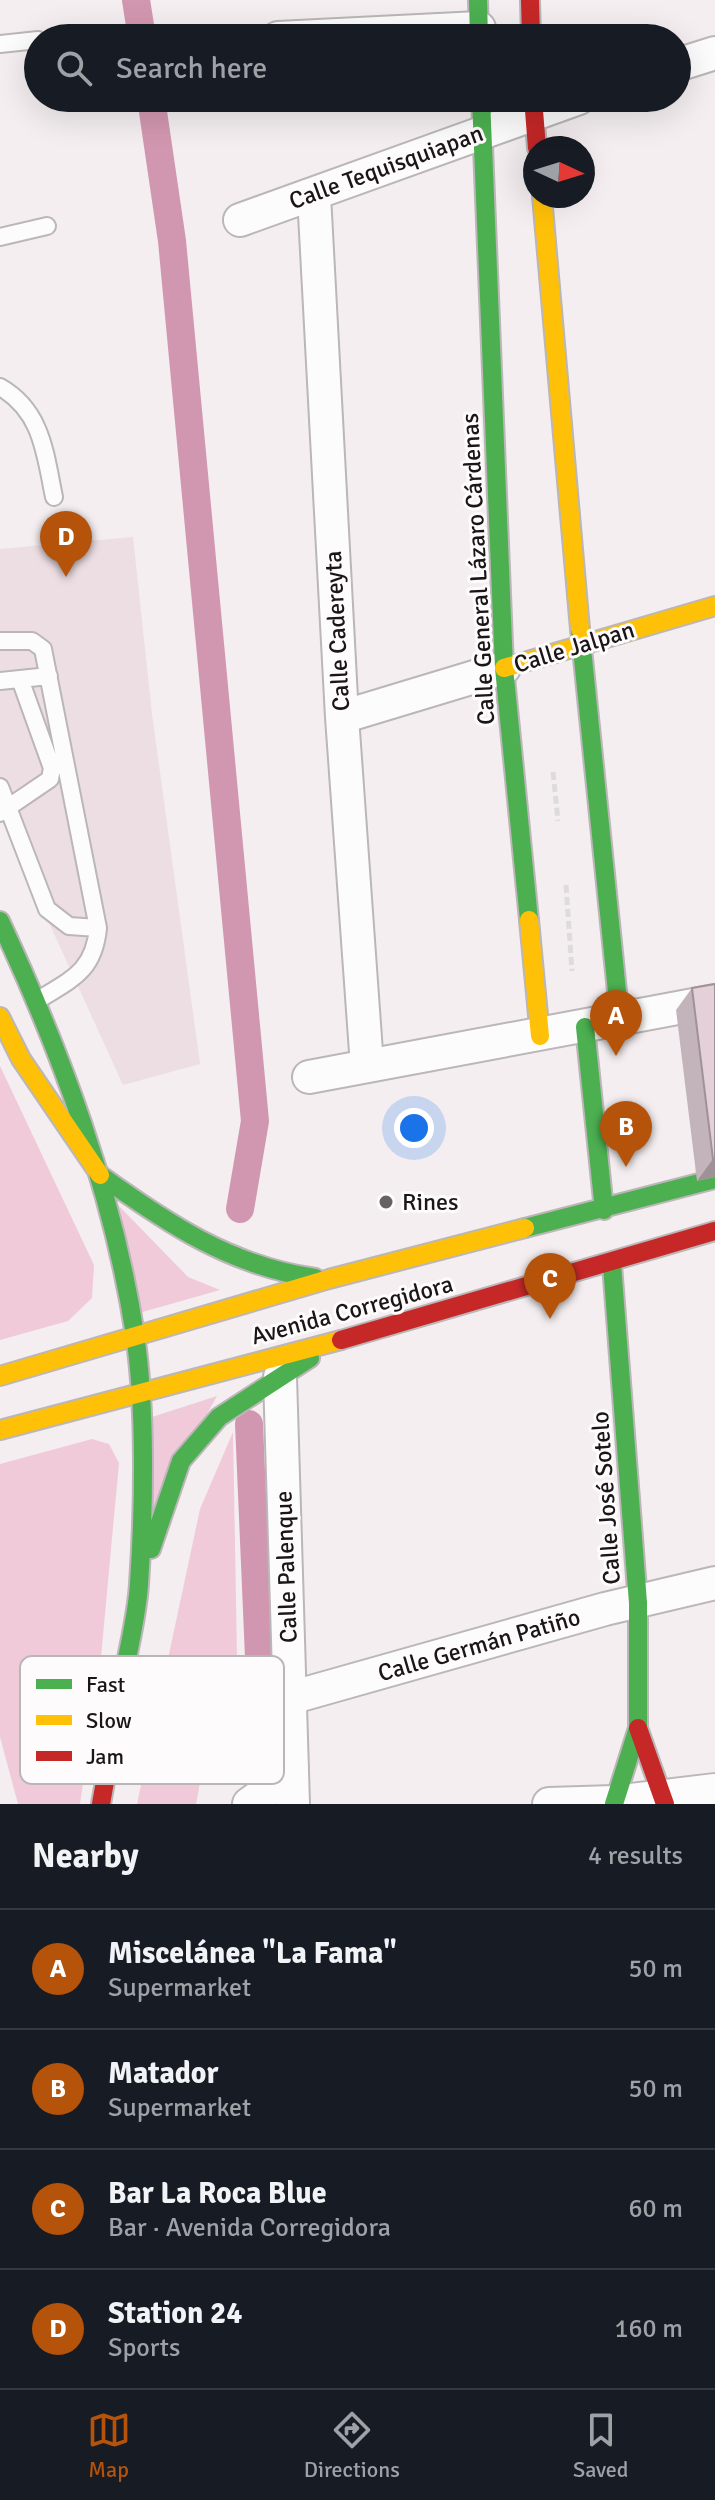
<!DOCTYPE html>
<meta charset="utf-8">
<style>
:root{--surface:#171b24;--page:#242831;--text:#f1f3f6;--muted:#9ea1a6;--line:#363941;--accent:#b45309}
body{margin:0;font-family:Signika,sans-serif;background:var(--page);color:var(--text)}
.compass{position:absolute;left:523px;top:136px;width:72px;height:72px;border-radius:50%;background:var(--surface);box-shadow:0 8px 32px #0002;rotate:94deg}
.you{position:absolute;left:414px;top:1128px;width:28px;height:28px;margin:-20px;border:6px solid #fff;border-radius:50%;background:#1a73e8;box-shadow:0 0 0 12px #1a73e833}
.badge{display:grid;place-items:center;width:52px;height:52px;border-radius:50%;background:var(--accent);color:#fff;font-size:26px;font-weight:700}
.pin{position:absolute;translate:-50% -66px;filter:drop-shadow(0 2px 4px #0008)}
.pin::after{content:'';position:absolute;top:42px;width:28px;height:24px;background:inherit;clip-path:polygon(0 0,100% 0,50% 100%)}
.list{margin:0;padding:0;list-style:none}
h2{display:flex;justify-content:space-between;align-items:center;height:104px;margin:0;padding:0 32px;font-size:34px}
h2 small{font-size:26px;font-weight:400;color:var(--muted)}
.list li{display:grid;grid-template-columns:52px 1fr auto;gap:24px;align-items:center;box-sizing:border-box;height:120px;padding:0 32px;border-top:2px solid var(--line)}
.list b{display:block;font-size:30px;white-space:nowrap}
.list p{margin:0;font-size:26px;white-space:nowrap;color:var(--muted)}
.list em{font-size:26px;font-style:normal;color:var(--muted)}
.icon{flex:none;width:44px;height:44px;fill:none;stroke:currentColor;stroke-width:2;stroke-linecap:round;stroke-linejoin:round}
.map{position:relative;flex:none;width:715px;height:1804px;overflow:hidden}
.search{position:absolute;background:var(--surface);box-shadow:0 8px 32px #0002;left:24px;right:24px;top:24px;height:88px;display:flex;align-items:center;gap:20px;box-sizing:border-box;padding:0 28px;border-radius:44px;color:var(--muted);font-size:30px}
.sheet{height:584px;background:var(--surface)}
nav{display:flex;justify-content:space-around;align-items:center;box-sizing:border-box;height:112px;border-top:2px solid var(--line);background:var(--surface);font-size:22px;color:var(--muted)}
nav a{display:grid;justify-items:center;gap:4px}
nav .on{color:var(--accent)}
.map>svg:first-child{display:block}
.built{fill:#ecdee3}
.green{fill:#f0cad9}
.lines{fill:none;stroke-linecap:round;stroke-linejoin:round}
.canal{stroke:#d297b0;stroke-width:28}
.lane-casing{stroke:#bbb6b8;stroke-width:20}
.street-casing{stroke:#bbb6b8;stroke-width:36}
.fast-casing{stroke:#bbb6b8;stroke-width:22}
.slow-casing{stroke:#bbb6b8;stroke-width:22}
.jam-casing{stroke:#bbb6b8;stroke-width:22}
.path{stroke:#dedbdc;stroke-width:5;stroke-dasharray:8 4;stroke-linecap:butt}
.lane{stroke:#fdfcfd;stroke-width:16}
.street{stroke:#fdfcfd;stroke-width:32}
.fast{stroke:#4caf50;stroke-width:18}
.slow{stroke:#ffc107;stroke-width:18}
.jam{stroke:#c62828;stroke-width:18}
.wall{fill:#c3b3ba}
.shaded-wall{fill:#9f9297}
.building{fill:#e3d0d8;stroke:#9f9297;stroke-width:2}
.poi-dot{fill:#666263;stroke:#fefbfc;stroke-width:3}
.labels{text-anchor:middle;dominant-baseline:central;stroke-width:6;stroke-linejoin:round;paint-order:stroke}
.street-label{font-size:24px;fill:#1a1617;stroke:#fefbfc}
.poi-label{font-size:24px;fill:#1a1617;stroke:#fefbfc;text-anchor:start}
.key{fill:#fefbfc;stroke:#bab6b7;stroke-width:2}
.key-label{font-size:22px;fill:#1a1617}
</style>
<div class="map">
<svg width="715" height="1804" viewBox="0 0 715 1804">
<rect width="100%" height="100%" fill="#f4eef0"/>
<path class="built" d="M133,537l19,177 48,350 -77,21 -123,-270v-266z"/>
<path class="green" d="M0,1066l94,199 -2,33 -24,23 -68,19z
M119,1206l69,71 32,13 -81,23z
M217,1396l-71,129 6,-108z
M233,1432l6,338 -38,7 -5,27h-59l63,-295z
M92,1439l17,5 10,19 -18,194 -21,147h-62l-18,-67v-273z"/>
<g class="lines">
<path class="canal" d="M136,0l6,38
M151,98l21,143 83,880 -15,88
M249,1424l15,350 6,30"/>
<g class="lane-casing">
<path id="lane" d="M0,44l38,-4
M0,237l47,-11
M0,387c42,24 45,66 54,110
M0,641h32l11,8 55,279c-4,43 -26,51 -60,72
M0,681l49,-5
M0,787l47,122 22,17 29,2
M0,813l50,-34 2,-11 -32,-89"/>
</g>
<g class="street-casing">
<path id="street" d="M278,38l201,-10
M677,65l38,-12
M314,195l28,522 25,349
M240,220l339,-122
M342,717l162,-49
M309,1077l406,-76
M280,1377l13,427
M290,1698l315,-89 110,-26
M249,1804l30,-22 13,-16
M549,1804l65,-2 101,-12"/>
</g>
<g class="fast-casing">
<path id="fast" d="M478,0l1,38
M481,98l23,570 25,252
M580,629l40,392
M0,921c61,131 113,270 135,414 11,73 9,175 4,249 -2,34 -12,69 -17,102
M585,1027l19,183
M100,1175c68,49 131,91 215,103
M525,1228l190,-49
M612,1265l26,338v125l-24,76
M151,1549l30,-88 38,-44 91,-59"/>
</g>
<g class="slow-casing">
<path id="slow" d="M542,196l38,433
M504,668l211,-62
M529,920l11,116
M0,1017l21,42 79,116
M0,1376l329,-97 196,-51
M0,1430l341,-90"/>
</g>
<g class="jam-casing">
<path id="jam" d="M530,0l1,38
M533,98l4,50
M341,1340l374,-109
M638,1728l27,76
M101,1804l21,-118"/>
</g>
<path class="path" d="M553,772l5,49
M566,885l6,86"/>
<use href="#lane" class="lane"/>
<use href="#street" class="street"/>
<use href="#fast" class="fast"/>
<use href="#slow" class="slow"/>
<use href="#jam" class="jam"/>
</g>
<path class="wall" d="M692,988l23,189 -18,4 -21,-171z"/>
<path class="shaded-wall" d="M713,1159h2v18l-18,4z"/>
<path class="building" d="M715,984v175h-2l-21,-171z"/>
<circle class="poi-dot" cx="386" cy="1202" r="8"/>
<g class="labels">
<g class="street-label">
<text transform="translate(386 167) rotate(-20)">Calle Tequisquiapan</text>
<text transform="translate(478 569) rotate(-93)">Calle General Lázaro Cárdenas</text>
<text transform="translate(337 631) rotate(-93)">Calle Cadereyta</text>
<text transform="translate(574 647) rotate(-17)">Calle Jalpan</text>
<text transform="translate(352 1310) rotate(-15)">Avenida Corregidora</text>
<text transform="translate(606 1498) rotate(-94)">Calle José Sotelo</text>
<text transform="translate(286 1567) rotate(-92)">Calle Palenque</text>
<text transform="translate(479 1645) rotate(-16)">Calle Germán Patiño</text>
</g>
<g class="poi-label">
<text x="402" y="1202">Rines</text>
</g>
</g>
<rect x="20" y="1656" width="264" height="128" rx="12" class="key"/>
<rect x="36" y="1679" width="36" height="10" fill="#4caf50"/>
<rect x="36" y="1715" width="36" height="10" fill="#ffc107"/>
<rect x="36" y="1751" width="36" height="10" fill="#c62828"/>
<g class="key-label">
<text x="86" y="1692">Fast</text>
<text x="86" y="1728">Slow</text>
<text x="86" y="1764">Jam</text>
</g>
</svg>
<svg class="compass" viewBox="-18 -18 36 36"><path d="M0-13l5 13h-10z" fill="#e53935"/><path d="M0 13l5-13h-10z" fill="#9ea1a6"/></svg>
<div class="you"></div>
<div class="pin badge" style="left:616px;top:1056px">A</div>
<div class="pin badge" style="left:626px;top:1167px">B</div>
<div class="pin badge" style="left:550px;top:1319px">C</div>
<div class="pin badge" style="left:66px;top:577px">D</div>
<div class="search"><svg class="icon" aria-label="search" viewBox="0 0 24 24"><circle cx="10" cy="10" r="6"/><path d="M15 15l6 6"/></svg>Search here</div>
</div>
<section class="sheet">
<h2>Nearby<small>4 results</small></h2>
<ul class="list">
<li><span class="badge">A</span><div><b>Miscelánea &quot;La Fama&quot;</b><p>Supermarket</p></div><em>50 m</em></li>
<li><span class="badge">B</span><div><b>Matador</b><p>Supermarket</p></div><em>50 m</em></li>
<li><span class="badge">C</span><div><b>Bar La Roca Blue</b><p>Bar · Avenida Corregidora</p></div><em>60 m</em></li>
<li><span class="badge">D</span><div><b>Station 24</b><p>Sports</p></div><em>160 m</em></li>
</ul>
</section>
<nav>
<a class="on"><svg class="icon" aria-label="map" viewBox="0 0 24 24"><path d="M3 6l6-2 6 2 6-2v14l-6 2-6-2-6 2zM9 4v14M15 6v14"/></svg>Map</a>
<a><svg class="icon" aria-label="directions" viewBox="0 0 24 24"><path d="M12 3l9 9-9 9-9-9zM9 14v-3h6M13 9l2 2-2 2"/></svg>Directions</a>
<a><svg class="icon" aria-label="saved" viewBox="0 0 24 24"><path d="M7 4h10v16l-5-4-5 4z"/></svg>Saved</a>
</nav>
